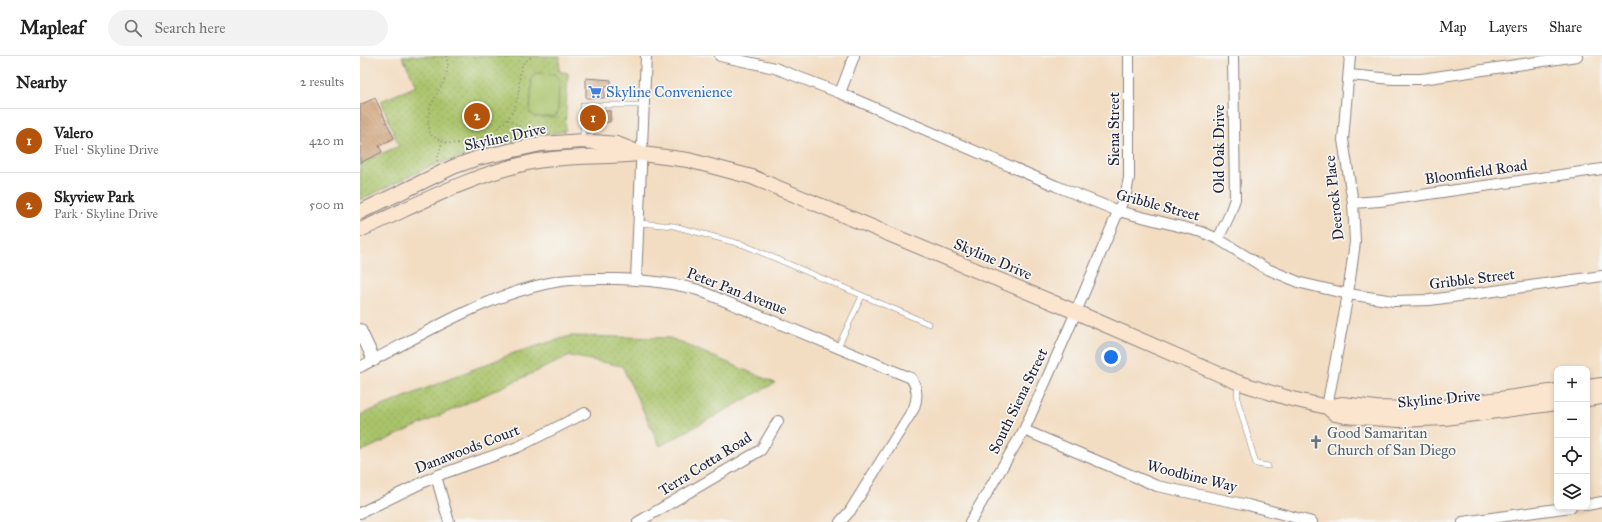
<!DOCTYPE html>
<meta charset="utf-8">
<style>
:root{--surface:#fff;--page:#f2f2f2;--text:#222;--muted:#767676;--line:#e0e0e0;--accent:#b45309}
body{margin:0;font-family:"IM FELL Great Primer",serif;background:var(--page);color:var(--text)}
.controls{position:absolute;right:12px;bottom:12px;display:grid;overflow:hidden;border-radius:8px;box-shadow:0 2px 6px #0003}
.controls button{width:36px;height:36px;display:grid;place-items:center;padding:0;border:0;border-bottom:1px solid var(--line);background:var(--surface);color:var(--text);font:20px sans-serif}
.you{position:absolute;left:751px;top:301px;width:14px;height:14px;margin:-10px;border:3px solid #fff;border-radius:50%;background:#1a73e8;box-shadow:0 0 0 6px #1a73e833}
.badge{display:grid;place-items:center;width:26px;height:26px;border-radius:50%;background:var(--accent);color:#fff;font-size:13px;font-weight:700}
.pin{position:absolute;translate:-50% -50%;border:2px solid #fff;box-shadow:0 1px 4px #0006}
.list{margin:0;padding:0;list-style:none}
h2{display:flex;justify-content:space-between;align-items:center;height:52px;margin:0;padding:0 16px;font-size:17px}
h2 small{font-size:13px;font-weight:400;color:var(--muted)}
.list li{display:grid;grid-template-columns:26px 1fr auto;gap:12px;align-items:center;box-sizing:border-box;height:64px;padding:0 16px;border-top:1px solid var(--line)}
.list b{display:block;font-size:15px;white-space:nowrap}
.list p{margin:0;font-size:13px;white-space:nowrap;color:var(--muted)}
.list em{font-size:13px;font-style:normal;color:var(--muted)}
.icon{flex:none;width:22px;height:22px;fill:none;stroke:currentColor;stroke-width:2;stroke-linecap:round;stroke-linejoin:round}
.map{position:relative;flex:none;width:1242px;height:466px;overflow:hidden}
header{display:flex;align-items:center;gap:24px;box-sizing:border-box;height:56px;padding:0 20px;background:var(--surface);border-bottom:1px solid var(--line)}
header strong{font-size:19px}
nav{display:flex;gap:22px;margin-inline-start:auto;font-size:14px}
.search{width:280px;height:36px;background:var(--page);display:flex;align-items:center;gap:10px;box-sizing:border-box;padding:0 14px;border-radius:22px;color:var(--muted);font-size:15px}
main{display:flex}
aside{flex:1;background:var(--surface)}
.map>svg:first-child{display:block}
.grass{fill:url(#grass-dots);stroke:#667252}
.garden{fill:#a9c369;stroke:#667252}
.building{fill:url(#building-back-hatch)}
.lines{fill:none;stroke-linecap:round;stroke-linejoin:round}
.service-casing{stroke:#8a807e;stroke-width:6}
.minor-casing{stroke:#8a807e;stroke-width:12}
.tertiary-casing{stroke:#8a807e;stroke-width:14}
.secondary-casing{stroke:#8a807e;stroke-width:16}
.path{stroke:#8a807e;stroke-width:1.5;stroke-dasharray:1 3;stroke-linecap:butt}
.service{stroke:#fff;stroke-width:5}
.minor{stroke:#fff;stroke-width:10}
.tertiary{stroke:#fff;stroke-width:12}
.secondary{stroke:#fbe5cf;stroke-width:14}
.labels{text-anchor:middle;dominant-baseline:central;stroke-width:3.5;stroke-linejoin:round;paint-order:stroke}
.shop-label{font-size:15px;fill:#366cbe;stroke:#f6f6f2;text-anchor:start}
.street-label{font-size:15px;fill:#22223b;stroke:#f6f6f2}
.worship-label{font-size:15px;fill:#5b616d;stroke:#f6f6f2;text-anchor:start}
</style>
<header>
<strong>Mapleaf</strong>
<div class="search"><svg class="icon" aria-label="search" viewBox="0 0 24 24"><circle cx="10" cy="10" r="6"/><path d="M15 15l6 6"/></svg>Search here</div>
<nav><a>Map</a><a>Layers</a><a>Share</a></nav>
</header>
<main>
<aside>
<h2>Nearby<small>2 results</small></h2>
<ul class="list">
<li><span class="badge">1</span><div><b>Valero</b><p>Fuel · Skyline Drive</p></div><em>420 m</em></li>
<li><span class="badge">2</span><div><b>Skyview Park</b><p>Park · Skyline Drive</p></div><em>500 m</em></li>
</ul>
</aside>
<div class="map">
<svg width="1242" height="466" viewBox="0 0 1242 466">
<defs>
<pattern id="grass-dots" width="8" height="8" patternUnits="userSpaceOnUse"><rect width="8" height="8" fill="#a9c369"/><path d="M2 2h.1M6 6h.1" fill="none" stroke="#91a75c" stroke-width="1.8" stroke-linecap="round"/></pattern>
<pattern id="building-back-hatch" width="6" height="6" patternUnits="userSpaceOnUse"><rect width="6" height="6" fill="#cf9f74"/><path d="M-1 5l2 2M0 0l6 6M5-1l2 2" fill="none" stroke="#a88160"/></pattern>
</defs>
<rect width="100%" height="100%" fill="#f6f6f2"/>
<filter id="ink" filterUnits="userSpaceOnUse"><feTurbulence type="fractalNoise" baseFrequency=".025" numOctaves="2"/><feDisplacementMap in="SourceGraphic" scale="8" xChannelSelector="R" yChannelSelector="G"/><feConvolveMatrix kernelMatrix="1 2 1 2 8 2 1 2 1" color-interpolation-filters="sRGB"/></filter>
<filter id="wash" filterUnits="userSpaceOnUse"><feTurbulence type="fractalNoise" baseFrequency=".012" numOctaves="4" result="noise"/><feDisplacementMap in="SourceGraphic" scale="16" xChannelSelector="R" yChannelSelector="G"/><feGaussianBlur stdDeviation="0.9" result="paint"/><feColorMatrix in="noise" values="0 0 0 0 0 0 0 0 0 0 0 0 0 0 0 0 0 1.4 0 .05"/><feComposite in="paint" operator="in"/></filter>
<g filter="url(#wash)">
<rect width="100%" height="100%" fill="#f3ddc2"/>
<path class="grass" d="M42,0h158l-1,15 9,2 -3,58 -45,9 -89,26 -71,34v-37l39,-17 -18,-45 36,-15z
M210,280l100,2 105,45 -115,63 -38,-80 -52,-10 -210,96v-37l154,-62z"/>
<path class="garden" d="M175,17l19,1 5,5 -1,33 -3,5h-20l-5,-4 2,-35z"/>
<g id="blocks">
<path class="building" d="M226,22l25,2v7h-7v11h-18z
M15,42l19,40 -15,8 3,6 -22,11v-58z
M227,55h23v11l-23,1z"/>
</g>
</g>
<g filter="url(#ink)">
<use href="#blocks" fill-opacity="0" stroke="#8a807e" stroke-width="1"/>
<g class="lines">
<g class="service-casing">
<path id="service" d="M223,84v-35h61
M279,167l35,3 70,19 185,79
M478,291l24,-51
M877,327l1,19 18,62 12,2"/>
</g>
<g class="minor-casing">
<path id="minor" d="M360,0l55,12 65,25 216,93 62,25 84,21 16,7 47,29 36,15 47,11 46,7 36,-1 172,-24
M989,19l44,4h29l155,-23
M480,37l14,-37
M993,147l27,-2 222,-32
M858,183l11,-23 6,-17 -2,-143
M276,223l10,-223
M0,311c64,-33 128,-74 200,-86 18,-3 38,-2 57,-2 28,1 54,3 81,11l213,88c7,10 7,19 3,30l-64,103 -10,11
M967,351l21,-113 7,-52 -2,-39 -10,-63 7,-84
M664,374l133,56 91,19 64,17
M76,420l13,46
M1227,449l15,-3
M0,457l76,-37 82,-29 67,-34
M278,466l123,-72 17,-29
M610,466l54,-92 43,-97 59,-140 3,-15v-122
M1103,466l108,-15"/>
</g>
<g class="tertiary-casing">
<path id="tertiary" d="M0,274l14,30"/>
</g>
<g class="secondary-casing">
<path id="secondary" d="M0,156l93,-45 25,-9 63,-14 42,-3 34,3 25,10 46,6 64,17 324,135 161,70 51,16 39,9 15,-3 34,4 40,1 27,-2 114,-16
M0,174c57,-25 110,-55 172,-68 36,-7 70,-4 106,-8
M1227,331l15,-2
M1227,343l15,-2
M967,351l8,7 10,2 54,4 46,-2 112,-15"/>
</g>
<path class="path" d="M86,0c8,21 -13,37 -17,56 -2,7 0,15 1,22 18,12 23,11 43,6 22,-5 42,-22 45,-45 2,-10 0,-22 5,-31 2,-3 7,-6 10,-8
M148,64c8,3 14,7 18,15
M77,105l5,-19"/>
<use href="#service" class="service"/>
<use href="#minor" class="minor"/>
<use href="#tertiary" class="tertiary"/>
<use href="#secondary" class="secondary"/>
</g>
</g>
<defs>
<g id="supermarket-bare" transform="scale(1.08)"><path d="M-6-5.5h2.5l.6 2H6L4.5 2H-2.5L-4.4-4H-6ZM-1.5 3.2a1.3 1.3 0 1 0 .1 0ZM3 3.2a1.3 1.3 0 1 0 .1 0Z" fill="#3f7fe0" stroke="#f6f6f2" stroke-width="2.5" paint-order="stroke"/></g>
<g id="church-bare" transform="scale(1.08)"><path d="M-1.2-6h2.4v3.5h3.3v2.4h-3.3V6h-2.4V-.1h-3.3v-2.4h3.3Z" fill="#6b7280" stroke="#f6f6f2" stroke-width="2.5" paint-order="stroke"/></g>
</defs>
<g fill-rule="evenodd">
<use href="#supermarket-bare" x="235" y="36"/>
<use href="#church-bare" x="956" y="386"/>
</g>
<g class="labels">
<g class="shop-label">
<text x="246" y="36">Skyline Convenience</text>
</g>
<g class="street-label">
<text transform="translate(754 73) rotate(-90)">Siena Street</text>
<text transform="translate(145 81) rotate(-12)">Skyline Drive</text>
<text transform="translate(859 93) rotate(-90)">Old Oak Drive</text>
<text transform="translate(1116 116) rotate(-8)">Bloomfield Road</text>
<text transform="translate(974 142) rotate(-96)">Deerock Place</text>
<text transform="translate(798 149) rotate(15)">Gribble Street</text>
<text transform="translate(633 203) rotate(23)">Skyline Drive</text>
<text transform="translate(1112 223) rotate(-7)">Gribble Street</text>
<text transform="translate(377 235) rotate(21)">Peter Pan Avenue</text>
<text transform="translate(1079 343) rotate(-5)">Skyline Drive</text>
<text transform="translate(658 345) rotate(-64)">South Siena Street</text>
<text transform="translate(107 393) rotate(-21)">Danawoods Court</text>
<text transform="translate(345 408) rotate(-32)">Terra Cotta Road</text>
<text transform="translate(832 420) rotate(14)">Woodbine Way</text>
</g>
<g class="worship-label">
<text x="967" y="377">Good Samaritan<tspan x="967" dy="17">Church of San Diego</tspan></text>
</g>
</g>
</svg>
<div class="controls">
<button>+</button>
<button>−</button>
<button><svg class="icon" aria-label="locate" viewBox="0 0 24 24"><circle cx="12" cy="12" r="6"/><path d="M12 2v4M12 18v4M2 12h4M18 12h4"/></svg></button>
<button><svg class="icon" aria-label="layers" viewBox="0 0 24 24"><path d="M12 4l9 5-9 5-9-5zM3 14l9 5 9-5"/></svg></button>
</div>
<div class="you"></div>
<div class="pin badge" style="left:233px;top:62px">1</div>
<div class="pin badge" style="left:117px;top:60px">2</div>
</div>
</main>
